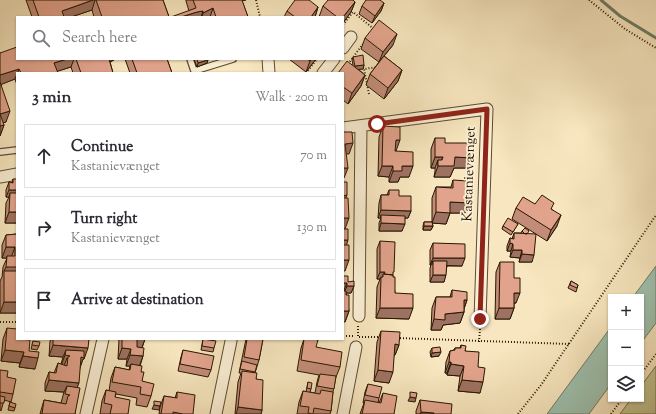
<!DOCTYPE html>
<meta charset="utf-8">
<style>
:root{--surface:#fff;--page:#f2f2f3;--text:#2b2b33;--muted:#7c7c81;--line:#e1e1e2}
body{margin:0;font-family:"Sorts Mill Goudy",serif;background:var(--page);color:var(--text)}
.controls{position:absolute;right:12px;bottom:12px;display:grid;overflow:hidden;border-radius:0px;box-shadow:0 1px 3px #0004}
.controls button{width:36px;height:36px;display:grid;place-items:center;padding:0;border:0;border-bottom:1px solid var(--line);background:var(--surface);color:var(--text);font:20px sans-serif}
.stop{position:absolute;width:12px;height:12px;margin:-9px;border:3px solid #8f2418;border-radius:50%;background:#fff}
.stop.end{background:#8f2418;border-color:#fff;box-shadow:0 1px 4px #0008}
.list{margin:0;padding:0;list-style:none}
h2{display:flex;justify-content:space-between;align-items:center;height:52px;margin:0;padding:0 16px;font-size:17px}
h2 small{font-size:13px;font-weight:400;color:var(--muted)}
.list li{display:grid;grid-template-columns:26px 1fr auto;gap:12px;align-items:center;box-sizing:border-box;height:64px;margin:0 8px 8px;padding:0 8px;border:1px solid var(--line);border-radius:0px}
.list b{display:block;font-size:15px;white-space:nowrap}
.list p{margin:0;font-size:13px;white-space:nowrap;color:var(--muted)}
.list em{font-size:13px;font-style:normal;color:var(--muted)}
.icon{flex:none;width:22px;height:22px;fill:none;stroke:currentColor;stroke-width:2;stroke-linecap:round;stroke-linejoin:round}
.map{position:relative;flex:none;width:656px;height:414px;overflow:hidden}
.search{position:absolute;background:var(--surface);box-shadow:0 1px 3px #0004;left:16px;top:16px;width:328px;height:44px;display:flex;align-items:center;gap:10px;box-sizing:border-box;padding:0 14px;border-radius:0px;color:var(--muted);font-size:15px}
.panel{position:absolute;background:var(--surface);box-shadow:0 1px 3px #0004;left:16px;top:72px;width:328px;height:268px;border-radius:0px}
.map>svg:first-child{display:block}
.green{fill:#c1c38f;stroke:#746d48}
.water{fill:#9ec0ae;stroke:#6f7c68}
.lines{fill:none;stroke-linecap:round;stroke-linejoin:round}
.stream{stroke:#6f7c68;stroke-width:3}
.service-casing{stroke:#5c4b30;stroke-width:8}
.minor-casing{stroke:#5c4b30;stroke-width:13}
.path{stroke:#281700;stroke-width:2;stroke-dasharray:1 2;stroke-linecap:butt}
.service{stroke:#faefd5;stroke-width:5.5}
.minor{stroke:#faefd5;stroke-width:11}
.wall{fill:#c28c78;stroke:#281700}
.shaded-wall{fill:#9e7262;stroke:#281700}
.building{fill:#e1a38c;stroke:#281700}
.route{stroke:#8f2418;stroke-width:5}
.labels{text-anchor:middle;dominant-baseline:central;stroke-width:3.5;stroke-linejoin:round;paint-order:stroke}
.street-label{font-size:14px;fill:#281700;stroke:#faefd5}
</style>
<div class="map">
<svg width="656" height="414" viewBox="0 0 656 414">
<rect width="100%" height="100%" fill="#f7e6bf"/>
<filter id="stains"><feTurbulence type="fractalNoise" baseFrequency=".005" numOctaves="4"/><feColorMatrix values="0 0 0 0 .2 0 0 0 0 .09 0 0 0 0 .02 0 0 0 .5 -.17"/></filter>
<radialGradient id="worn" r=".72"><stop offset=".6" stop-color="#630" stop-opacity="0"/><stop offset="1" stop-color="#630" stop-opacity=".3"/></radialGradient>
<path class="green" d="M656,366v48h-36l11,-15h10v-13z"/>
<path class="water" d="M656,266v57l-15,20v-46h-8z
M611,327v57l-22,30h-42z"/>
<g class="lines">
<path class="stream" d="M601,0l19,16 36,22"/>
<g class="service-casing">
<path id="service" d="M190,59l4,12 39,-12
M0,152l17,-2"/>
</g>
<g class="minor-casing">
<path id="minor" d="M343,48l8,-11
M268,59l1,14
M323,73l11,-14
M343,128l144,-19 -7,210
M0,177l17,-3
M359,316l2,-190
M86,414l17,-75
M216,414l15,-73
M343,414l13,-67"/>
</g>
<path class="path" d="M256,0l4,17
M589,0l36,29 31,19
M343,25l10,-13 21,17
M348,64l15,-20
M306,73l11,-14
M369,94l-5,-25 14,-2
M0,322h17
M343,336h11
M358,336v-11
M359,337h21
M397,338l172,6
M479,342l1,-13
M641,374l15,-20
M518,414l23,-29 115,-170
M611,414l11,-15"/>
<use href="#service" class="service"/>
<use href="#minor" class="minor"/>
</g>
<path class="wall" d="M26,0h137l6,17h-75l-2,-7 -21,7h-39z
M186,0h60l-4,1 6,16h-67l8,-6 -3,-10z
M355,2l-4,10 -8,11v-6h-24l4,-11z
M384,3l-3,8 -9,12 -13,-9 3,-8z
M318,7l-3,10h-31l3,-6z
M365,38l28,7 -9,11 18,14 -4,11 -14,18 -18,-14 4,-11 9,-12 -18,-13z
M0,53l17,6h97v1l-4,2 3,11h-40l-2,-6 -14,4 1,2h-41v12l-2,-6 -14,5 5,38 -3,1 1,2 -4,11z
M353,57l11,8 -1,4h-5l7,6 -4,11 -13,18 -5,-4v-27l10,-8 -1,-5z
M125,59h42l5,14h-42z
M194,59h14l-1,4 -10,4z
M289,59h27l-10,13z
M383,126l26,51h-9l-2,5h-9v-5l-11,-1 1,-39z
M435,138l10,5 26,15 -4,10h-13l-4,9h-16l1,-6v-3h-4v-19z
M13,179l4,44h-12l1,-20 3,-6h-3v-7l3,-8 3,1z
M453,180l12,33h-15l-4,11 -14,-1 1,3 -2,4h-8v-4l1,-4h8v-24l4,-11h15z
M389,190l10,6 12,15 -3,7h-3l-3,13h-23v-8l2,-5h-3l1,-15 2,-8h6z
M535,204l17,5 5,17 -10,15 -35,-22 4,-11z
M518,224l-2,3 -5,8 -9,-6 1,-3z
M522,231l6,3 4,28h-13l1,-4 -10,-1 1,-6h-4v-5l3,-8 2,1 2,-6h7z
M17,234v79h-17v-32l2,-4 1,-10 4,-9h-5v-13l4,-10z
M380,241l13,35 2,17 14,26 -33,-1 1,-31 3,-8h-3v-30z
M433,243l29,23h-15l-3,16h-14v-14l1,-3h-1v-15z
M500,262l14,16 2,25h-2v5l-4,11h-15l1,-47z
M571,281l7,4 -2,7 -8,-4z
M348,282l6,4 -3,7h-5l3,18 -4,11 -1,-32h-1z
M452,290l15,10 -3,9v3l-4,11 -17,2 -2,5h-10l1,-22 4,-11h14z
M7,328l22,23 6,18 -16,-2 1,-4 -19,-2 2,-22z
M381,331l18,14 -4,10h-1l-5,28 -15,-2 3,-39z
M51,339h38l-5,20h-1l-3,8 -3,21 -2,26h-35l4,-14 17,3 3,-11 -19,-1v-8l4,-11 5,1 4,-10 3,1 2,-7 -14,-1 1,-15z
M119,339h26l-3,9 1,8 -3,10 2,15 9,15 -4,11 -11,-2 1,-7 -21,-4 -1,3 13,17h-28l2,-13 4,-11 3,1 2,-13 4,-11 14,3 1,-4h-4l1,-7h-9z
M203,339l11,9 -1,4 -12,-2z
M246,339h17l-4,21 -4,13 7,37 -1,4h-26l3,-32 3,-9h-2z
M304,339l12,8 24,20 -4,10 -3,15 -2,19 -1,3h-33l2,-12 4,-11 3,1 2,-10 3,7 -1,3 5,1 2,-11 2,-7 -22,-4 4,-23z
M33,341l6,5 -2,4 -6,-1z
M461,345l17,22 2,26 -22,-2 2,-15 -13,-1v-2h-2l1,-11 4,-11 4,-1 1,-2h5z
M432,348l7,8 -8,1 -1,-5z
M183,350l28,20 -3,7 -30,-6 3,-14z
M0,370l7,7 6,17 -2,8 -7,-2 -3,11 -1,-1z
M368,384l11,14 -1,5h1l4,-10 11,21h-34l4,-11h-1l2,-11z
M177,392l16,22h-34l1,-7 4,-11 11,2z
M420,400l31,14h-35v-3z
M10,402l5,6 -1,3 -6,-1z"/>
<path class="shaded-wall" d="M93,0h2l-3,10 -21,7h-12l3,-6z
M355,2l-4,10 -8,11v-6z
M384,3l-3,8 -9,12 3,-7z
M318,7l-3,10h-4z
M213,8l-3,9h-8l1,-4z
M203,11l-2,6h-20l16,-5z
M397,34l-4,11 -14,17 4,-10z
M67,59h7l-3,8 -19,6 2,-10z
M107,59h7v1l-8,3z
M311,59h5l-10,13 4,-11z
M208,60l-1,3 -10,4 1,-4z
M364,65l-1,4 -10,1 2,-4z
M19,69l-4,10 -15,6v-10z
M402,70l-4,11 -14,18 4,-11z
M365,75l-4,11 -13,18 4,-11z
M10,111l-4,11 -6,2v-10z
M4,125l-4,11v-10z
M396,140h4l-4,11h-4z
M353,143l-4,11h-6l2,-10z
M435,157h8l-4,9 16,-9 16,1 -4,10h-13l-4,9h-16l4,-11v-6l-3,8h-4z
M382,166h11l-4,11 -11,-1z
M402,166h11l-4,11h-9l-2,5h-9l4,-11z
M343,168h5l-4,10h-1z
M9,190h8v7l-7,-4 -1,4h-3z
M347,195l-3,8h-1v-7z
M450,202l19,1 -4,10h-15l-4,11 -14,-1 4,-11z
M381,210l30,1 -3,7h-27v-3v3h-3z
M9,212h8v11h-12z
M561,215l-4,11 -10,15 4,-11z
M343,218h6l-4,11h-2z
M381,223l24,1 -3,7h-23z
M424,226h9l-2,4h-8z
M343,240h5l-2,7h-3z
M510,243l3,1 -2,7h-4z
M6,247h9l-4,11 -4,-2v2h-5z
M513,250h9l-2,8 -10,-1z
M522,254l12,1 -2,7h-13z
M433,258h32l-3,8 -29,-1v-4l-2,4h-1z
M343,260h6l-4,11h-2z
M17,265v12l-13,-6 2,-4z
M380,272h5l-3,7 -1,-2 -1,2h-3z
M433,275h13l-2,7h-14z
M343,283h4l-3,7h-1z
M347,286h7l-3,7h-7z
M514,293h6l-4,10h-6z
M464,300h3l-4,11z
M4,302h13v11h-17z
M380,308h33l-4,11 -33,-1z
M499,308h15l-4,11h-15z
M343,311h6l-4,11h-2z
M464,312l-4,11 -17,2 -2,5h-10l3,-11 11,-5z
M137,339h8l-4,11 -8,-1z
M395,344l4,1 -4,10h-4z
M53,345l35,3 -4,11h-1l-3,9 -13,-10 -3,8h-3l4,-11 1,-5 -3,7 -14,-1z
M122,348l9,1 -4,10h-9z
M5,350l19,2 -4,11 -19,-2z
M441,352l-2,4 -8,1 1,-4z
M130,355l13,1 -4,11 -8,-3 -1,2h-4z
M23,356l15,2 -3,11 -16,-2z
M449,362h2l-4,11h-2z
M451,364l13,2 -4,10 -13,-1z
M378,370l15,2 -4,11 -15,-2z
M49,380l30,3 -4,10 -8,-7 -3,6 -19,-1z
M462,380l21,2 -3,11 -22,-2z
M410,397l6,1 -1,4 -7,-1z
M154,405l6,1 -1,4 -7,-1z
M238,407l24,3 -1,4h-25z
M421,412l13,1v1h-14z"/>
<path class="building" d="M33,0h60l-31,11 2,6h-25z
M96,0h67l6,17h-67z
M193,0h49l6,17h-32l-3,-9 -10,5v-2l-6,1 -16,5h-10l25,-9z
M295,0h14l9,7 -7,10h-16l-8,-6z
M328,0h25l2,2 -12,15h-6l-14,-11z
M366,0h14l4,3 -9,13 -13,-10z
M379,20l18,14 -14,18 -18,-14z
M17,47v12h50l-13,4 4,10h-37l-2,-4 -19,6v-22z
M363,55l1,10 -9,1 -2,-9z
M384,56l18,14 -14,18 -18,-14z
M76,59h33l4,14h-32z
M132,59h35l5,14h-35z
M197,59h11v1l-10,3z
M307,59h4l-1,2z
M347,61l18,14 -13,18 -9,-6v-14h-5z
M0,82l10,29 -10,3 4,11 -4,1z
M383,126l17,1v13h-4l-1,11 18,1v14h-11v5h-9v-5h-11z
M343,132h9l1,11 -8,1 3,24h-5z
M435,138h10v5h26v15l-16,-1 -1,9h-16v-6h4l1,-3h-8z
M13,179h4v11h-8v-8l4,1z
M453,180l15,1 1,22 -19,-1v11l-14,-1v-25l17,1z
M343,182h4v13l-4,1z
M389,190h10v6h12v15l-30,-1v-15h8z
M10,193h7v19h-8z
M542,195l12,8 -3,6 10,6 -10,15 -35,-22 7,-11 12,7z
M343,198h5l1,20h-6z
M381,215l24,1v8l-24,-1z
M508,218l10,6 -5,8 -10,-6z
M424,222h8l1,4h-9z
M525,228l4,3 -2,3h-2l-3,-3z
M343,229h5v11h-5z
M514,233l22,1 -2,21 -12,-1v-4h-9v-6l-3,-1v-5l4,1z
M17,234v33h-11l1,-11h8v-9h-9v-12z
M380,241l15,1 -1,30h-1v3l-9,-1 1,-2h-5z
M433,243l32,1v14h-32z
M343,245h6v15h-6z
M433,261h14l-1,14h-13z
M500,262h14v16h6v15h-6v15h-15z
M4,271h13v31h-13z
M383,274l10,1v2h2v16l18,1v14h-33l1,-31h2z
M343,276h5v6l6,-1v5h-7v-3h-4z
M571,281l7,4 -1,3 -7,-3z
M452,290l15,2v8h-3v12l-19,2v6l-11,-1 2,-22h16z
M343,291h3v4h3v16h-6z
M7,328l10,1v10l13,1 -1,11 10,1 -1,6 -15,-2 1,-4 -19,-2z
M381,331l19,1 -1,13 -4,-1 -2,28 -15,-2z
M53,339h36l-1,9 -35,-3z
M122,339h15v8l7,1 -1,8 -13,-1 1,-6 -9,-1z
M203,339l13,2 -2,7 -12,-2z
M247,339h16l-4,21 -15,-3z
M304,339h9l5,1 -2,7 26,5 -2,15 -39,-7z
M33,341l7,1 -1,4 -7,-1z
M461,345l5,1 -1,5 14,1 -1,15 7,1 -2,14 -21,-2 2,-14 -13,-2v-2h-2l1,-11 5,-1v-2h6z
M440,347l1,5 -9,1v-5z
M66,350l18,1v7l-3,-1 -2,26 -30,-3v-8l7,1 2,-10 9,3 1,-9 2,-1 -5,-1z
M183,350l31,6 -3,14 -31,-6z
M242,361l15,4 -2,7 -15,-3z
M131,364l11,2 -1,6h3l-2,9 12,3 -3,12 -11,-2 1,-7 -29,-5 3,-15 15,3z
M0,370l8,1 -1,6 9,2 -3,15 -13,-2z
M242,371l15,2 -1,6 7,1 -1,30 -24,-3z
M320,374l16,2 -2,13 -17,-3z
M308,382l4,1 -1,6 -4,-1z
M368,384l14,3 -3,11 -14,-3z
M67,386l13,2 -5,26h-33l2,-14 22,4 2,-8 2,-1 -5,-1z
M106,390l10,2 -1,5 15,3 -2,14h-18l2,-9 -8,-2z
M321,390l12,2 -2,19 -17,-3 -1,6 -5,-1 1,-6 -9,-1 3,-15 17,3z
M177,392l18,3 -2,19h-10l-10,-2v2h-12l3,-18 13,2z
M410,392l7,1 -1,5 -6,-1z
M383,393l14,3 -3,18h-32l3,-14 16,3z
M0,396l5,1 -1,6h-4z
M420,400l32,4 -1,10h-17v-1l-13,-1z
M154,401l7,1 -1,4 -6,-1z
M10,402l6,2 -1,4 -6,-2z"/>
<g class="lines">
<path class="route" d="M377,124l110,-15 -7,210"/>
</g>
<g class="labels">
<g class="street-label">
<text transform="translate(470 174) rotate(-88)">Kastanievænget</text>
</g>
</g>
<rect width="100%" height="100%" filter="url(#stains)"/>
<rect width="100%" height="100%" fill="url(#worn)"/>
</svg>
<div class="controls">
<button>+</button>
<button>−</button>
<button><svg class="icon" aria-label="layers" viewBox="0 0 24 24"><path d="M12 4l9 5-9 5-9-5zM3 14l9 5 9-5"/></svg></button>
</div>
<div class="stop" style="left:377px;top:124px"></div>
<div class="stop end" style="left:480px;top:319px"></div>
<div class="search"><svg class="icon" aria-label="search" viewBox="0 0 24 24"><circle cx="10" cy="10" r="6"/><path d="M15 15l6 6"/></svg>Search here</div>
<section class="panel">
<h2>3 min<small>Walk · 200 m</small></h2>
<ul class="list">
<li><svg class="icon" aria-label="ahead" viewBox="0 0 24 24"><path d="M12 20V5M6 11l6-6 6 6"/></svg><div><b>Continue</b><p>Kastanievænget</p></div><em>70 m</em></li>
<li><svg class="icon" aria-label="right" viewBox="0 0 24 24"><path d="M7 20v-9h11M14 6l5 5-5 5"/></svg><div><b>Turn right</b><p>Kastanievænget</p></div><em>130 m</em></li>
<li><svg class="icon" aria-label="arrive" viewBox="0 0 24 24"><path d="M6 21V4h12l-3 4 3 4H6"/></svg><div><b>Arrive at destination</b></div></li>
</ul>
</section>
</div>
